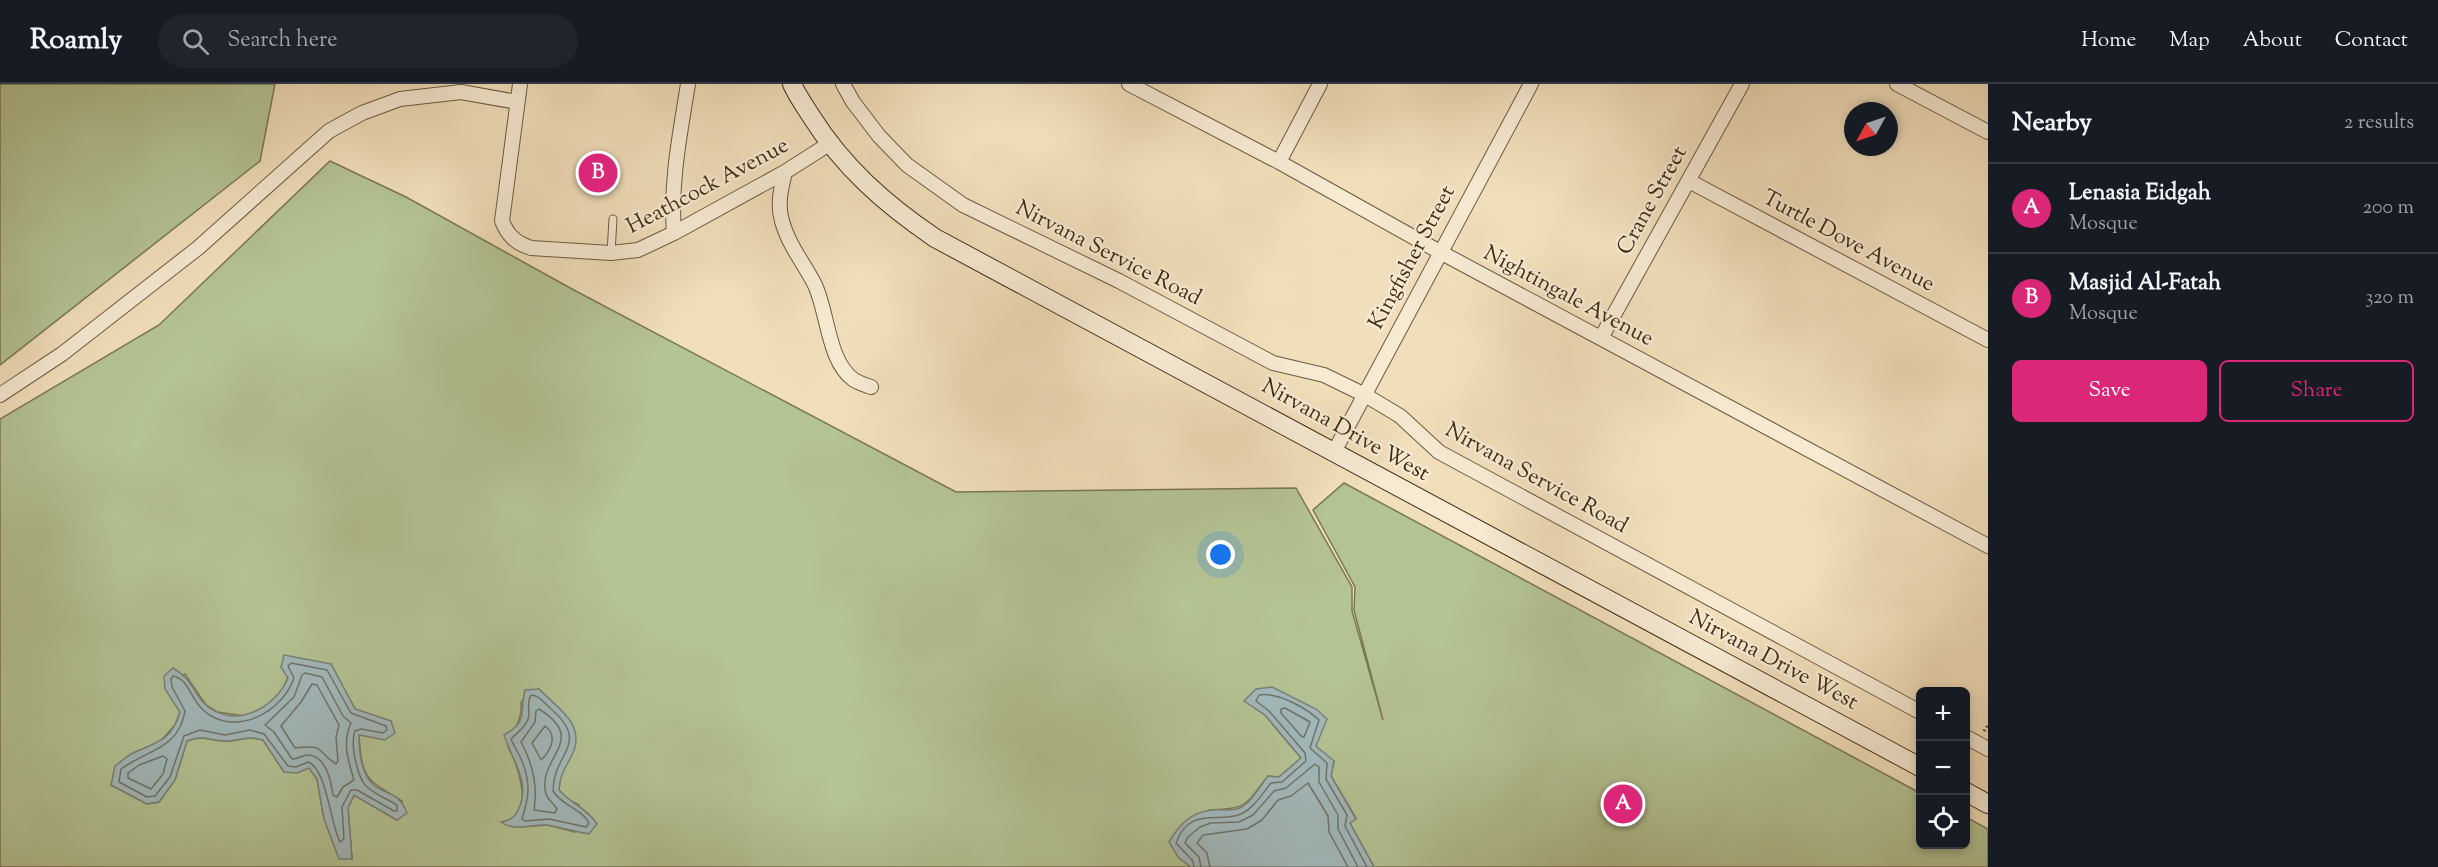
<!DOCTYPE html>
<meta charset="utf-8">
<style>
:root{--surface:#171b24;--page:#20242c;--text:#f1f3f6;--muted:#9ea1a6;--line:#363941;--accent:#db2777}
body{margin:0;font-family:"Sorts Mill Goudy",serif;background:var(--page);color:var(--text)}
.controls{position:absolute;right:18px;bottom:18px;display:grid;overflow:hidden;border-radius:9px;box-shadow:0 3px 9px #0003}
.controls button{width:54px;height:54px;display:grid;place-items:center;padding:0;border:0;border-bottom:2px solid var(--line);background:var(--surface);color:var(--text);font:30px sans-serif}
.compass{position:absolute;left:1844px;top:18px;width:54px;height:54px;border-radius:50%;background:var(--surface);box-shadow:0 3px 9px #0003;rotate:230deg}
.you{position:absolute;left:1221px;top:471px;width:21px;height:21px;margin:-15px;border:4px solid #fff;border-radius:50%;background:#1a73e8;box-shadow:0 0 0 9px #1a73e833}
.badge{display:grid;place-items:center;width:39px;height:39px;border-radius:50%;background:var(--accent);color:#fff;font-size:20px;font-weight:700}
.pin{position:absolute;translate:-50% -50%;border:3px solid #fff;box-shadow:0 2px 6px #0006}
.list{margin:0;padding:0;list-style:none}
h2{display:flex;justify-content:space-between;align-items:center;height:78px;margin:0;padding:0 24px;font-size:26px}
h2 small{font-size:20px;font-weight:400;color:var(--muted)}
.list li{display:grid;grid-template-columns:39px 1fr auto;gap:18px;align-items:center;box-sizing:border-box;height:90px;padding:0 24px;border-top:2px solid var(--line)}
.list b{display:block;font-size:22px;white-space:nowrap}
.list p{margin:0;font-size:20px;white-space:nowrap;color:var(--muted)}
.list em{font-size:20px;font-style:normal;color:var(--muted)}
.actions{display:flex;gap:12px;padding:18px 24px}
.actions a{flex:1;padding:14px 0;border:2px solid var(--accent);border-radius:9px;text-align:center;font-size:21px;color:var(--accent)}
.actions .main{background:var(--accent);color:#fff}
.icon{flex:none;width:33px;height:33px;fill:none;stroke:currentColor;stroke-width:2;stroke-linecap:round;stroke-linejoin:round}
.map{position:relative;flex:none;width:1988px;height:783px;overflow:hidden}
header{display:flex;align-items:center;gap:36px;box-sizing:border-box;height:84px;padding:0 30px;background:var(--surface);border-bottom:2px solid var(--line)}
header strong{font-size:28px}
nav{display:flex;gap:33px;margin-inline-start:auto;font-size:21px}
.search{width:420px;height:54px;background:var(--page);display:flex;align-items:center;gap:15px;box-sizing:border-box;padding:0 21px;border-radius:33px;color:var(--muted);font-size:22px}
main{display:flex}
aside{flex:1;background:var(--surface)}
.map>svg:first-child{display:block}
.green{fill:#b4c394;stroke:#7a7853;stroke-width:1.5;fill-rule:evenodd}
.water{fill:#a1b9bc;stroke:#7a8178;stroke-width:1.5}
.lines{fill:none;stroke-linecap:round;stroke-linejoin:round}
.shore{stroke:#707367;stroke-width:1.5}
.lane-casing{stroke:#6c5a3c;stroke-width:9}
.street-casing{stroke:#6c5a3c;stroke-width:16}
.secondary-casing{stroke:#402d12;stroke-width:20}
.path{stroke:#402d12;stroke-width:3;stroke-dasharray:1.5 3;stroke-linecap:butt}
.lane{stroke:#f6ead3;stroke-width:7}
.street{stroke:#f6ead3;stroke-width:14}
.secondary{stroke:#f6ead3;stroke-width:18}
.labels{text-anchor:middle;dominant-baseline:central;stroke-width:4.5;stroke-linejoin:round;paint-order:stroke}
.street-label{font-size:22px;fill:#402d12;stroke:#f6ead3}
</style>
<header>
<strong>Roamly</strong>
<div class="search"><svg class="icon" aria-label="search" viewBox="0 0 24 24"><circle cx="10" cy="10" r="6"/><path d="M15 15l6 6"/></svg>Search here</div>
<nav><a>Home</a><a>Map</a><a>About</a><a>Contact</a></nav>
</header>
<main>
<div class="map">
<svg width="1988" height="783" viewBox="0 0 1988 783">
<rect width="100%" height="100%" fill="#f1dfbb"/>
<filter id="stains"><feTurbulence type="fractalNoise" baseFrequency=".00333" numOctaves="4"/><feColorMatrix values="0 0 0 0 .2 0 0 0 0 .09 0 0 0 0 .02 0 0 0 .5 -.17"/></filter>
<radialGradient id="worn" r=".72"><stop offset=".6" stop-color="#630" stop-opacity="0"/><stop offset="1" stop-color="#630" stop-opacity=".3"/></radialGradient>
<path class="green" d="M0,0h275l-15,77 -260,204z
M330,77l76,36 166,92 384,203 340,-4 56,99v24l31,109 -29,-110 1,-23 -42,-77 31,-27 576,310v51h46v-27l22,12v38h-614l-24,-44 6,-5 -25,-42 3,-15 -89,-60 20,14 36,43 -22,19 -11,-1c-23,29 -19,33 -59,34l-31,47 13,10h-1191v-448l159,-94zM331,580l24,45 36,12 -32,14c3,44 6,44 43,66l-5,19 -43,-25 -6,13 4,50 -28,-39 -7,-40 -8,-11 -25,4 -21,-32c-16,-5 -23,1 -38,1 -17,0 -19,-7 -38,0l-12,39 -16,22 -12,2 -36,-19 22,-32 25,-9 17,-19 5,-13 -14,-23 19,-15 21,31 11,7 27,4 22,-9 17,-18 5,-12zM539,605l9,9 25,54 -13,25 -1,13 8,9 12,6 -4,27 -27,-7 -28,2 -18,-5c35,-3 16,-58 6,-75 5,-16 15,-28 13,-45z"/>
<path class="water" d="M284,571l47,9 24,45 36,12 4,12 -10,7 -26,-5c0,15 1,32 10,45 11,16 29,8 38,33l-10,7 -43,-25 -6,13 4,51h-13l-15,-40 -7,-40 -8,-11 -12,5 -13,-1 -21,-32c-16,-5 -23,1 -38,1 -17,0 -19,-7 -38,0l-12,39 -16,22 -12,2 -36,-19 4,-19c7,-5 13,-11 20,-14 24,-10 37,-13 45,-40l-15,-23 -1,-13 9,-8c20,11 20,26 34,38 29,24 69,1 81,-28l-7,-11z
M1272,603l44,22 11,10 -11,27 18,15 -3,15 25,43 -6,4 24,44h-183l-13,-10 -9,-15c10,-17 22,-30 43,-32 8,-1 16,1 24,-1 14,-3 24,-23 32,-33l11,1 22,-19 -36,-43 -21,-14 12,-12z
M539,605c18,19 48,35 33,66 -7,14 -12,19 -13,35 12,14 28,18 38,34l-8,10c-14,-2 -28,-7 -42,-9 -15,-1 -33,7 -46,-3 9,-1 15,-6 18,-14 12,-26 -8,-50 -15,-73 25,-14 15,-22 21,-45z"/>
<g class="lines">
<path class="shore" d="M291,579l36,7 24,43 35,13 1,4 -4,3 -22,-4 -6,2c-5,12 2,47 12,56 8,7 20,12 30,18v6h-3l-37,-21h-6l-9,17 2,32 -4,3c-10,-19 -13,-73 -32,-80l-12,5 -8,-1 -24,-32 -14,-4 -25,5 -25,-5 -16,6 -14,41 -15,19 -8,1 -28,-15 2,-13c26,-19 58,-20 64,-58l-13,-24 -1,-8 2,-3c15,2 19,25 30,34 31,28 79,3 91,-32l-6,-12z
M305,589l17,4 21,39 8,7c-9,19 -3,37 3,57l-11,7 -6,10 -4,-2c-2,-13 -6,-37 -23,-40 -6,-1 -12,4 -18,4l-18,-27 -9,-7 29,-28 8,-22z
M312,600l5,1 22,40 -3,12 2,24 -2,3c-21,-13 -9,-20 -41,-16l-14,-22 20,-24z
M531,611c8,0 13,8 19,13 42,36 3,44 3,83 9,15 28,17 36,32l-3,4 -37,-8 -24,2 -3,-2c7,-23 9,-35 0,-58 -3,-8 -8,-14 -11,-22 7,-7 17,-14 18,-24 0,-8 -2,-13 2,-20z
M1285,624l25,14 -6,15 -3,-1 -20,-23v-4z
M539,625c51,32 -3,48 7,85 2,6 8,10 11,15l-2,4 -21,-3c4,-24 -1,-46 -13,-68l14,-20 1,-11z
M545,642c13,9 6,25 -4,34l-9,-17z
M163,672l4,3 -4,15 -12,15 -23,-11v-5l11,-8z
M1194,783l-1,-6 -17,-18c14,-38 43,-19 65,-29 13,-6 21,-20 30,-31l11,-1 24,-21 -1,-8 -36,-42 -13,-10 3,-6c18,-3 46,12 60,25l-9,28 17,15 -1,16 21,36 -2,11 22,41
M1201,783l-2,-10 -14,-14 3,-6 12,-10 11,-4 28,-1 14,-7 21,-24 12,-3 29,-24 4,3v15l19,33v14l20,38
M1210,783l-3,-14 -10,-10 6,-8 44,-6 15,-9 16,-20 13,-4 17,-13 20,33 1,16 19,35"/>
<g class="lane-casing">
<path id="lane" d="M611,169l2,-34"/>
</g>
<g class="street-casing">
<path id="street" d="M520,0l-18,137c6,15 14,22 29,27l80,5 27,-3 36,-17 111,-61 44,-28
M843,0l10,18 26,34 28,29 56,40 156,76 154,82 51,12 41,20 35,21 39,36 481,260
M1129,0l150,78 161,90 548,294
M1897,0l91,48
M1279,78l41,-78
M785,88c-4,17 -8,31 -3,49 6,23 21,41 32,62 14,27 13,78 40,97 5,3 11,5 17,7
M1689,97l299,159
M674,149c-4,-50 6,-99 14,-149
M1601,254l141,-254
M0,311l62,-41 136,-106 131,-117 33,-18 38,-14 61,-7 56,10
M1334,368l197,-368
M1966,653l22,12"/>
</g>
<g class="secondary-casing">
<path id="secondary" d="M792,0c5,11 12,21 19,32 32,51 74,88 124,122l985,529
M1966,708l22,12"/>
</g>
<path class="path" d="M1984,647l4,-6"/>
<use href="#lane" class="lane"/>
<use href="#street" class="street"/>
<use href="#secondary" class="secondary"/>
</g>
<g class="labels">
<g class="street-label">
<text transform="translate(708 103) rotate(-28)">Heathcock Avenue</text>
<text transform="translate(1653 117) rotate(-61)">Crane Street</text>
<text transform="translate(1848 158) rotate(28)">Turtle Dove Avenue</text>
<text transform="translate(1108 170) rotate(27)">Nirvana Service Road</text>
<text transform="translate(1413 174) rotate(-62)">Kingfisher Street</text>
<text transform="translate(1568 213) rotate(28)">Nightingale Avenue</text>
<text transform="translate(1345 347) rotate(29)">Nirvana Drive West</text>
<text transform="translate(1536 395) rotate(29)">Nirvana Service Road</text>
<text transform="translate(1773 577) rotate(28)">Nirvana Drive West</text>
</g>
</g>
<rect width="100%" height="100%" filter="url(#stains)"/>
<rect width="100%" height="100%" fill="url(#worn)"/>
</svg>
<div class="controls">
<button>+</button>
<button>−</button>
<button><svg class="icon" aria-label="locate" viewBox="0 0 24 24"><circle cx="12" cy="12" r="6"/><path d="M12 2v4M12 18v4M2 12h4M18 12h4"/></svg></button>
</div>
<svg class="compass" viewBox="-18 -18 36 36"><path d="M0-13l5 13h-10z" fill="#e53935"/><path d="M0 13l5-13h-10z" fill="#9ea1a6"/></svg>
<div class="you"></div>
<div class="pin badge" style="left:1623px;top:720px">A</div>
<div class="pin badge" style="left:598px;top:89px">B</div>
</div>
<aside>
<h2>Nearby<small>2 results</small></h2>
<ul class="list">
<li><span class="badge">A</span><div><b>Lenasia Eidgah</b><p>Mosque</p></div><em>200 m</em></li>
<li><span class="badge">B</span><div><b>Masjid Al-Fatah</b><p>Mosque</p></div><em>320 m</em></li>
</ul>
<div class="actions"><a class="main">Save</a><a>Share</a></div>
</aside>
</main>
